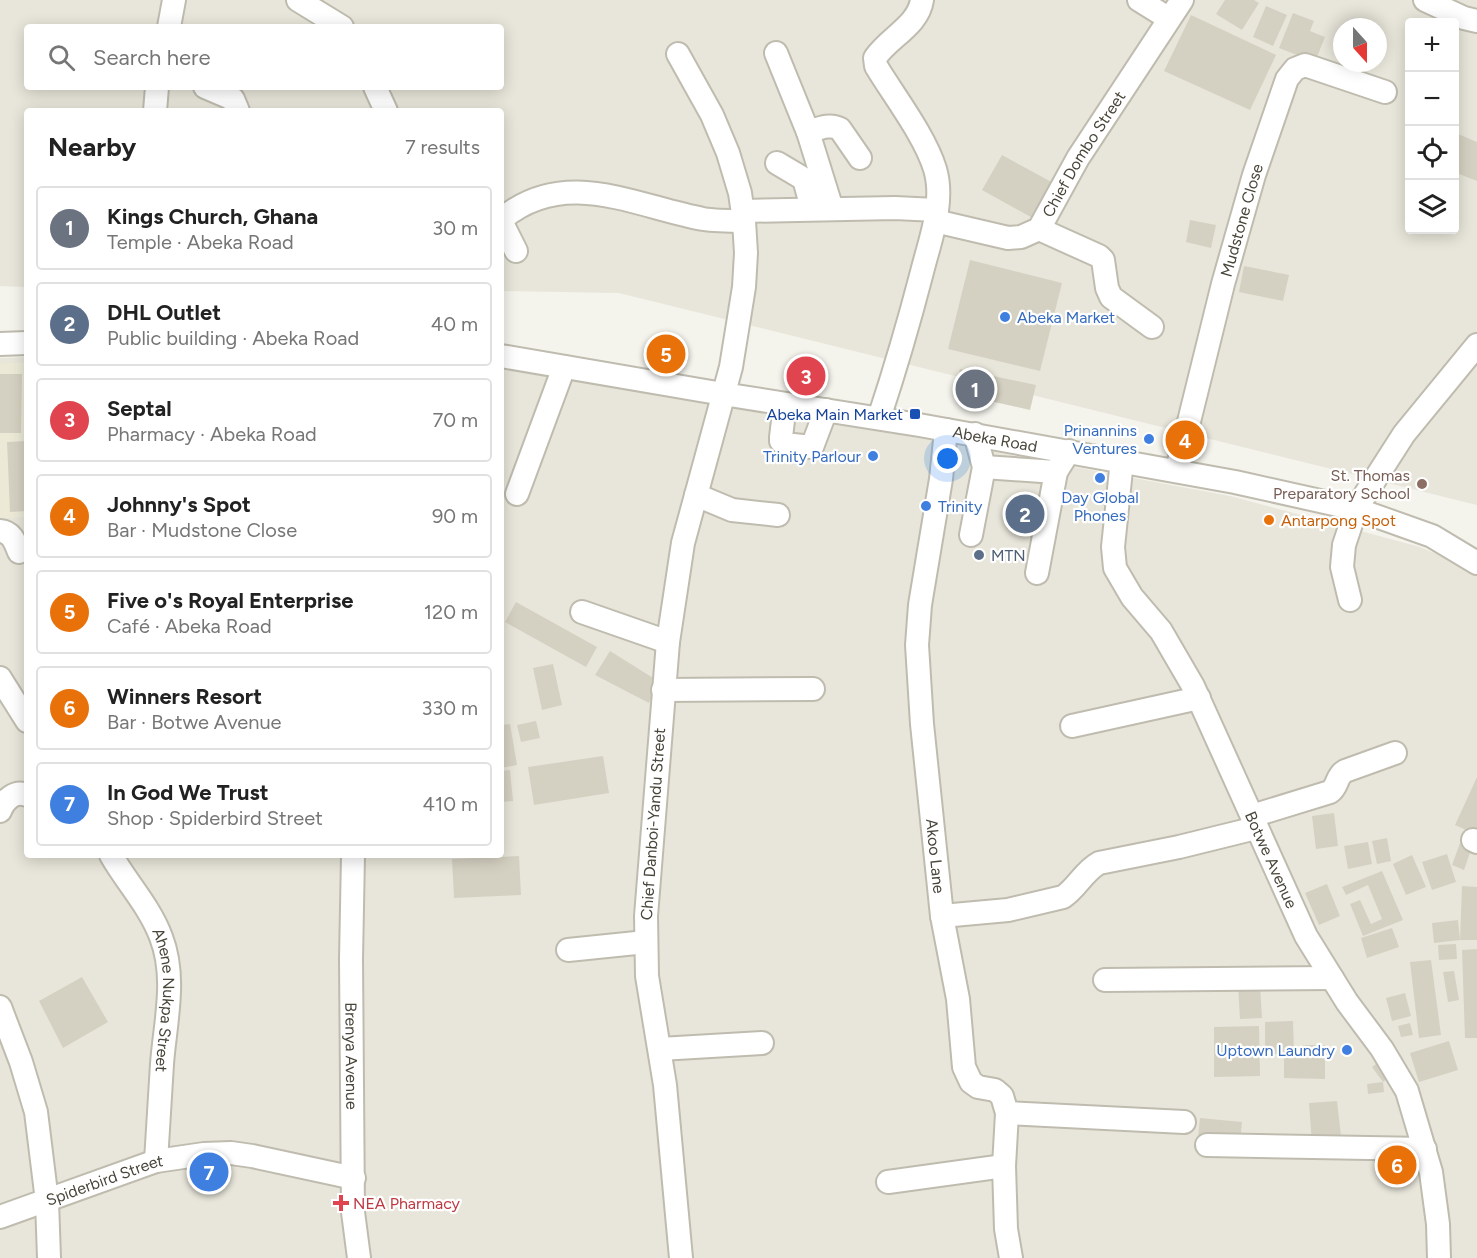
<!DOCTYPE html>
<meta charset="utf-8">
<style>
:root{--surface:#fff;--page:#f6f6f6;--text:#222;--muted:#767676;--line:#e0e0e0;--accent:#e56e31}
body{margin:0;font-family:Figtree,sans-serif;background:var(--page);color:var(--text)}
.controls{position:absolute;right:18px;top:18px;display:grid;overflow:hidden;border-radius:6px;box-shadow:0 3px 15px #0003}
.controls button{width:54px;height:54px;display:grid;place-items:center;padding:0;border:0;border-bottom:2px solid var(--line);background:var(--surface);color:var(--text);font:30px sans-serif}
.compass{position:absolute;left:1333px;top:18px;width:54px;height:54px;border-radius:50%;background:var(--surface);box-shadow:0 3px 15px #0003;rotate:159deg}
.you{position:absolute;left:948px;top:459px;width:21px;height:21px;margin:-15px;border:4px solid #fff;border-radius:50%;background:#1a73e8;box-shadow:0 0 0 9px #1a73e833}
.badge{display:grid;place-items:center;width:39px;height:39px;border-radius:50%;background:var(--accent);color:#fff;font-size:20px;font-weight:700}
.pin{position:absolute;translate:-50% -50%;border:3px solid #fff;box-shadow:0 2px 6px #0006}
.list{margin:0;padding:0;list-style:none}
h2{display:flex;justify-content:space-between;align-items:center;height:78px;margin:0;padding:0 24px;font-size:26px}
h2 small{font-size:20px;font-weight:400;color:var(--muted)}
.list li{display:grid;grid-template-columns:39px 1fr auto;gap:18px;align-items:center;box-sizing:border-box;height:84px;margin:0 12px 12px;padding:0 12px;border:2px solid var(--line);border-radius:6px}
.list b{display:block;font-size:22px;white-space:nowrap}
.list p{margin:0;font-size:20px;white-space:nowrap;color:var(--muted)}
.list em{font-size:20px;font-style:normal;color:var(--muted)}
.icon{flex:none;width:33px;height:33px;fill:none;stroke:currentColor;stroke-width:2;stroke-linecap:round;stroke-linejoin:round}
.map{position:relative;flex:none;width:1477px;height:1258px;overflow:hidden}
.search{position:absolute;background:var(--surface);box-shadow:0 3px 15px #0003;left:24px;top:24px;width:480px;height:66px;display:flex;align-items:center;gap:15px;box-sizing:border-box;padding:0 21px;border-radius:6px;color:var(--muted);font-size:22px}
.panel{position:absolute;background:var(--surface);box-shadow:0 3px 15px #0003;left:24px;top:108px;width:480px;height:750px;border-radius:6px}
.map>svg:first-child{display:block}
.residential{fill:#e8e6da;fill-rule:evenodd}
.education{fill:#ecead7}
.building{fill:#d5d1c2}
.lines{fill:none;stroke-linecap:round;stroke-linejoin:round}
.minor-casing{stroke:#bfbcaf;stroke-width:26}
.minor{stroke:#fff;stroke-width:22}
.shop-dot{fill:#3f7fe0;stroke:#fff;stroke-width:2}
.transit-dot{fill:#1a4fb4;stroke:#fff;stroke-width:2}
.education-dot{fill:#8d6e63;stroke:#fff;stroke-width:2}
.food-dot{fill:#e8710a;stroke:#fff;stroke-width:2}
.service-dot{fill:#5c6f8a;stroke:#fff;stroke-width:2}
.health-dot{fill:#e0444e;stroke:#fff;stroke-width:2}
.labels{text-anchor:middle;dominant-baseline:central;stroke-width:4.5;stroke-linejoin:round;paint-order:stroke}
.street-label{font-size:16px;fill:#48453a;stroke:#fff}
.shop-label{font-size:16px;fill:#366cbe;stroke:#fff;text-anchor:end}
.transit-label{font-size:16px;fill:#164399;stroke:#fff;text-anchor:end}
.education-label{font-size:16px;fill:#785e54;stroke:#fff;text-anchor:end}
.food-label{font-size:16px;fill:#c56008;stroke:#fff;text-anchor:start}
.service-label{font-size:16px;fill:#4e5e75;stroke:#fff;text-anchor:start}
.health-label{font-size:16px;fill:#be3a42;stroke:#fff;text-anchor:start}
</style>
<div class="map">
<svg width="1477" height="1258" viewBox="0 0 1477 1258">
<rect width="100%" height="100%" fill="#f4f3ec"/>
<path class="residential" d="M0,0h1477v505l-858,-212 -118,-2v-180h-474v176l-27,-1zM1410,22h44v208h-44zM27,27h474v60h-474zM1342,27h36v36h-36z
M27,357v498h474v-495l729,136 190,51 57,24v687h-1477v-900z"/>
<path class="education" d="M27,362v155l-27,1v-154z"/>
<path class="building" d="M1225,0h29l5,3 -17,27 -26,-16z
M1266,6l21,9 -14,31 -20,-9z
M1293,13l21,8 -4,10 15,6 -10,25 -36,-14z
M1191,15l85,40 -26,55 -86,-39z
M1458,134l19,8v39l-23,-9v-31z
M1002,155l55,30 -19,36 -56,-31z
M1190,220l26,5 -5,23 -25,-6z
M970,260l92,23 -22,88 -92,-22z
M1244,266l45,9 -6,26 -44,-9z
M960,369l76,16 -6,25 -76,-17z
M0,374h22l-1,59h-21z
M27,441v70l-17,1 -3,-70z
M516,602l81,45 -11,20 -81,-45z
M610,651l48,30 -9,22 -54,-28z
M553,664l9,41 -20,5 -9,-42z
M536,721l4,17 -19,4 -4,-17z
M510,724l7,41 -16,3v-43z
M603,756l6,37 -75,12 -6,-38z
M510,770l3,31 -12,1v-31z
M1477,777v58l-22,-10z
M1334,813l4,33 -22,3 -4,-33z
M1387,838l4,23 -14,3 -5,-23z
M1368,842l4,22 -24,5 -4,-23z
M1460,843l12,4 -8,23 -12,-5z
M1447,854l9,28 -24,8 -10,-28z
M1412,855l14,32 -20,8 -13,-31z
M519,856l2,39 -67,3 -2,-39z
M1382,871l21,49 -40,16 -13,-32 10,-4 11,24 11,-5 -14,-34 -22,10 -4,-8z
M1327,884l13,32 -21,9 -14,-32z
M1462,886l15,1v53h-17z
M1458,920l2,20 -26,3 -2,-20z
M1392,928l7,19 -32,11 -6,-20z
M1456,944l1,15 -18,1 -1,-15z
M1477,949v89h-12l-3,-88z
M1431,960l10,75 -22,3 -9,-76z
M1454,971l5,29 -11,2 -5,-30z
M82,977l26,45 -45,26 -24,-47z
M1260,985l2,33 -22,1 -2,-33z
M1405,993l6,23 -19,5 -6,-23z
M1293,1021l1,33h-29v-32z
M1410,1023l3,12 -12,2 -3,-11z
M1259,1026l1,50 -46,1v-50z
M1449,1041l9,29 -39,12 -9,-29z
M1303,1045h22v34l-41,-1v-23h18z
M1380,1061l11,15 -8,6 -11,-15z
M1383,1082l1,10 -16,2 -1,-10z
M1337,1101l4,35 -29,8 -3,-41z
M1200,1118l42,4 -2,20 -42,-4z"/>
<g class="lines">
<g class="minor-casing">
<g id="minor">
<path d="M298,0l44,27"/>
<path d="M1139,0l29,18"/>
<path d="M1425,0l39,18 13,3"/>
<path d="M169,27l5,-27"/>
<path d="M776,53l32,79 24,77"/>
<path d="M678,54l34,61 16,38 12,40 4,28 2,32 -2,34 -13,80 -48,176 -15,99 -22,274 1,60 18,109 16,173"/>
<path d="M205,87l28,12 5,12"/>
<path d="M375,87l11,24"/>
<path d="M155,111l2,-24"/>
<path d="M808,132c10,-3 21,-9 32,-3l20,29"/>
<path d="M777,163l27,16 8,29"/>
<path d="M743,211l152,-3 41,2"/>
<path id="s1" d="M935,221l73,17 13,-1 18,-8 39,-71 104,-158"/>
<path d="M1039,229l60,27 4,4 4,28 4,9 41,30"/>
<path d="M516,251l-13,-26v-7c63,-51 131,-12 200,1 13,2 28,2 41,2"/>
<path d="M0,344l27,-1"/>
<path id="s2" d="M501,356l222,38 196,31 316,57 121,27 76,27 45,27"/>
<path d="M785,404l-4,33v4l3,3 28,3 14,-37"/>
<path d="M879,418c16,-48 30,-96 43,-146 8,-32 23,-70 13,-103 -10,-33 -41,-73 -59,-103l-1,-8c14,-21 43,-32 47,-58"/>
<path id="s3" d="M946,430l-5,49 -21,126 -3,40 5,79 20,192 16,83 6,68 7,15 7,5 17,3 7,6 5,17 -3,53 2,63 5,29"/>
<path id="s4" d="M1122,460l-9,87 2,21 17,29 29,34 32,55 113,250 41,66 35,47 25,42 24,81 7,52 1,34"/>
<path d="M984,467l72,5"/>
<path id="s5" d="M1177,470l46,-186 31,-109 33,-96 8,-10 10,-4 80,27"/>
<path d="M517,494l47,-127"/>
<path d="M696,495l36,15 46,5"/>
<path d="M0,531c12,1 15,11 19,21"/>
<path d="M971,535l13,-68 -9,-33"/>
<path d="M1037,573l19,-101 13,-21"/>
<path d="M1350,600l-8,-33 2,-22 12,-36 48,-75 73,-89"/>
<path d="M582,612l86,30"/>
<path d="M0,678l27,43"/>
<path d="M663,690l150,-1"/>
<path d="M1072,726l127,-28"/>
<path d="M0,811c4,-11 15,-21 27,-16"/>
<path d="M1252,816l78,-24c8,-5 6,-16 15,-21l50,-18"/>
<path d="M1473,840l4,2"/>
<path id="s6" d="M111,855c16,28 39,52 50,82 16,41 4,86 1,127 -2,32 -4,65 -6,97"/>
<path id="s7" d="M353,855l-2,104 2,253 6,46"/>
<path d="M942,916l66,-6 55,-13c14,-9 20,-25 36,-34l80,-16 77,-19"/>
<path d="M568,950l78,-8"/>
<path d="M1105,980l227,-2"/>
<path d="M0,1007l21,55 15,50 11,89 2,57"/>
<path d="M660,1049l102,-6"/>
<path d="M1007,1113l177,9"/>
<path d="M1207,1145l218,4"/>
<path d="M888,1182l116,-16"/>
<path id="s8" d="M0,1217l156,-56 48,-7 27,-1 21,3 102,22"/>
</g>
</g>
<use href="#minor" class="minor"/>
</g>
<g class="shop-dot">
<circle cx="1005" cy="317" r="6"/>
<circle cx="1149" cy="439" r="6"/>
<circle cx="873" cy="456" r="6"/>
<circle cx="1100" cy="478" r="6"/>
<circle cx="926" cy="506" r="6"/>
<circle cx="1347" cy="1050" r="6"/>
</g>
<rect class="transit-dot" x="909" y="408" width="12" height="12" rx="3"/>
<circle class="education-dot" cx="1422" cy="484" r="6"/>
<circle class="food-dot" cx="1269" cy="520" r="6"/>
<circle class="service-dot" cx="979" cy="555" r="6"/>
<path class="health-dot" d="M338 1194h6v6h6v6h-6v6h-6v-6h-6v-6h6z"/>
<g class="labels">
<g class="street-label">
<text stroke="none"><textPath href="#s1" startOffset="195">Chief Dombo Street</textPath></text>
<text stroke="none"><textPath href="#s5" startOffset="258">Mudstone Close</textPath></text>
<text stroke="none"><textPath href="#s2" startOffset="501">Abeka Road</textPath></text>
<text transform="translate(653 824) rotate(-86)">Chief Danboi-Yandu Street</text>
<text stroke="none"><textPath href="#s3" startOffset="429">Akoo Lane</textPath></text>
<text stroke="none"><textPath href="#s4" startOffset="441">Botwe Avenue</textPath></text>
<text stroke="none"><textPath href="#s6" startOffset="160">Ahene Nukpa Street</textPath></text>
<text stroke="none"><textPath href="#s7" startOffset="201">Brenya Avenue</textPath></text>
<text stroke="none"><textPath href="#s8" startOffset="111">Spiderbird Street</textPath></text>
</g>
<g class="shop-label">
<text x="1017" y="317" text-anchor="start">Abeka Market</text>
<text x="1137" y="430">Prinannins<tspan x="1137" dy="18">Ventures</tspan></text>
<text x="861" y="456">Trinity Parlour</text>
<text x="1100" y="497" text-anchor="middle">Day Global<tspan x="1100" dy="18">Phones</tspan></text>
<text x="938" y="506" text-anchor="start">Trinity</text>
<text x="1335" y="1050">Uptown Laundry</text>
</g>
<g class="transit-label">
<text x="903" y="414">Abeka Main Market</text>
</g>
<g class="education-label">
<text x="1410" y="475">St. Thomas<tspan x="1410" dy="18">Preparatory School</tspan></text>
</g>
<g class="food-label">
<text x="1281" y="520">Antarpong Spot</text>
</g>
<g class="service-label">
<text x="991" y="555">MTN</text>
</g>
<g class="health-label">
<text x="353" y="1203">NEA Pharmacy</text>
</g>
</g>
</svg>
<div class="controls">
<button>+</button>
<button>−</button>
<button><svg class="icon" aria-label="locate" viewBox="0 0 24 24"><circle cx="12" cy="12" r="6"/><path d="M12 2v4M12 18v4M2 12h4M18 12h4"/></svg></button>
<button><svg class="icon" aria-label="layers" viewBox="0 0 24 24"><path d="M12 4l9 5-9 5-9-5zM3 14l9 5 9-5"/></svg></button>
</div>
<svg class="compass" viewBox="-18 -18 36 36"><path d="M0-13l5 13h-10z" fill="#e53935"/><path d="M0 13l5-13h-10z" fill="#767676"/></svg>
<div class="you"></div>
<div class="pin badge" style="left:975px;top:389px;background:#6b7280">1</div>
<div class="pin badge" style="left:1025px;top:514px;background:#5c6f8a">2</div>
<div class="pin badge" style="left:806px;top:376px;background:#e0444e">3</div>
<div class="pin badge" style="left:1185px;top:440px;background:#e8710a">4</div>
<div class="pin badge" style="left:666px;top:354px;background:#e8710a">5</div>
<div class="pin badge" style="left:1397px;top:1165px;background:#e8710a">6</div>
<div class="pin badge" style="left:209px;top:1172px;background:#3f7fe0">7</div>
<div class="search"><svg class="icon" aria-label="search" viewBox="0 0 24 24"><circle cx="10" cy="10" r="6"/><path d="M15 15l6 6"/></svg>Search here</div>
<section class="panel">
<h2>Nearby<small>7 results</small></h2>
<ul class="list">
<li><span class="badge" style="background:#6b7280">1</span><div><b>Kings Church, Ghana</b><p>Temple · Abeka Road</p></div><em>30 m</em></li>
<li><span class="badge" style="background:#5c6f8a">2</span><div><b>DHL Outlet</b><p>Public building · Abeka Road</p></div><em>40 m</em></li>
<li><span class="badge" style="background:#e0444e">3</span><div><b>Septal</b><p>Pharmacy · Abeka Road</p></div><em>70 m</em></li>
<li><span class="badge" style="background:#e8710a">4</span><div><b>Johnny's Spot</b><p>Bar · Mudstone Close</p></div><em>90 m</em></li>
<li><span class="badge" style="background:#e8710a">5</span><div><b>Five o's Royal Enterprise</b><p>Café · Abeka Road</p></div><em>120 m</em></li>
<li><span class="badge" style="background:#e8710a">6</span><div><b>Winners Resort</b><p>Bar · Botwe Avenue</p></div><em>330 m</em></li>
<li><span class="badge" style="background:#3f7fe0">7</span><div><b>In God We Trust</b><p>Shop · Spiderbird Street</p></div><em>410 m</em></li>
</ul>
</section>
</div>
